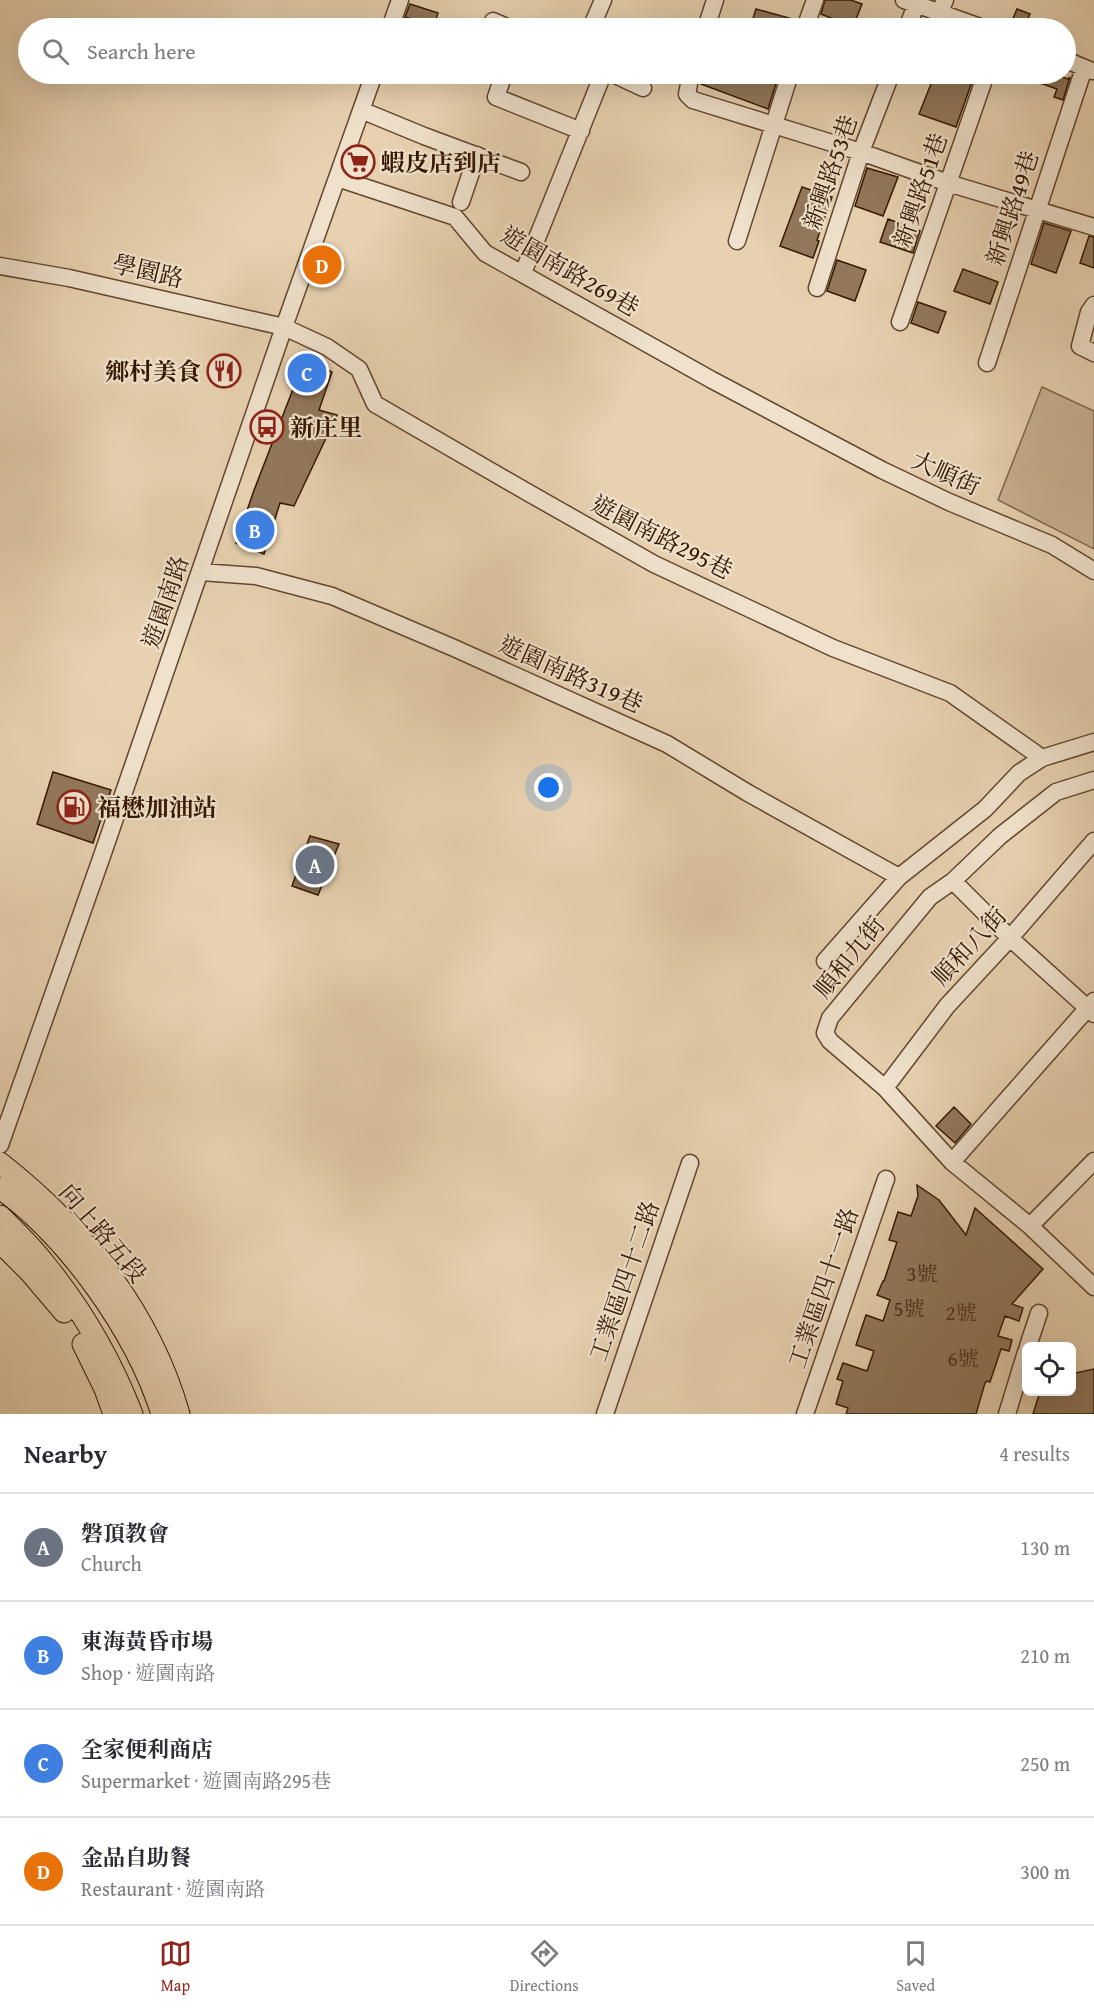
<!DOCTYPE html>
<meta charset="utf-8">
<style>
:root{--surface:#fff;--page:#f2f2f3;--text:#2b2b33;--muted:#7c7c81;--line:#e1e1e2;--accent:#8f2418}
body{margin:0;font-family:"Gentium Book Plus","Noto Serif TC",serif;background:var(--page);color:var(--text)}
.controls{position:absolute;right:18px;bottom:18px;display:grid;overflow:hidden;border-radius:9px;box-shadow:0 6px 24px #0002}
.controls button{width:54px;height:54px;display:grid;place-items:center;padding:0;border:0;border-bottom:2px solid var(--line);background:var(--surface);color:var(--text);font:30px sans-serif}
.you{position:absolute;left:549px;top:788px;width:21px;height:21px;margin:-15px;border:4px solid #fff;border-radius:50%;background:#1a73e8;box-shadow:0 0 0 9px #1a73e833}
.badge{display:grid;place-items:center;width:39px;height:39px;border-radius:50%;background:var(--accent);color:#fff;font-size:20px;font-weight:700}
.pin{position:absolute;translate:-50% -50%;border:3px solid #fff;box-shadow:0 2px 6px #0006}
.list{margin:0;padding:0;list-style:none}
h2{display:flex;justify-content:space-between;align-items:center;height:78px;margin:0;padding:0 24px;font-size:26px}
h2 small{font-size:20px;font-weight:400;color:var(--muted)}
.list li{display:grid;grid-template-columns:39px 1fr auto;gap:18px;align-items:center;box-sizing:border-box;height:108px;padding:0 24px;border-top:2px solid var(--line)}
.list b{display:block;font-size:22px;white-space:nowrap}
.list p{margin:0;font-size:20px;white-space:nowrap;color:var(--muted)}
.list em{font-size:20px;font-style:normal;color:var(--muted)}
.icon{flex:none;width:33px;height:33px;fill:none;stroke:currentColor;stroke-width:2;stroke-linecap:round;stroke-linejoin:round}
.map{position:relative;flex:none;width:1094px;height:1414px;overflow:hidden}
.search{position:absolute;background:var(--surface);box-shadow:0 6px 24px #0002;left:18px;right:18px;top:18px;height:66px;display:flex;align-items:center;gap:15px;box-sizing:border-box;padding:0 21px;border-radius:33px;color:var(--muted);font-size:22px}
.sheet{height:510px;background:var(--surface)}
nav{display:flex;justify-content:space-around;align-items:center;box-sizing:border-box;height:84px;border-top:2px solid var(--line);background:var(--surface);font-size:16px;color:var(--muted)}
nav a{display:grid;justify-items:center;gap:3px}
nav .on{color:var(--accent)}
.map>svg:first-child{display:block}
.green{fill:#c9b192;stroke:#7f644a;stroke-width:1.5}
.building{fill:#92785c;stroke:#351701;stroke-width:1.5}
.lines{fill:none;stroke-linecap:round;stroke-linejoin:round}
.minor-casing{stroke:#62462d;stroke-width:19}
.major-casing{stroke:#351701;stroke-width:23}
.minor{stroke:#efe1cc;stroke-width:16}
.major{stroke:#e7d1b0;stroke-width:21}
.labels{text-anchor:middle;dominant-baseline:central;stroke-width:4.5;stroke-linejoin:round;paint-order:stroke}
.number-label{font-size:21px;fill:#4c2f18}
.poi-label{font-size:24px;font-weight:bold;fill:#351701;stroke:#efe1cc;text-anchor:start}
.street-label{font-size:24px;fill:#351701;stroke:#efe1cc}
</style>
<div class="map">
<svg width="1094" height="1414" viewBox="0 0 1094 1414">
<rect width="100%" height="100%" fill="#e7d1b0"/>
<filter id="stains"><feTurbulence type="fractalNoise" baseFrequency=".00333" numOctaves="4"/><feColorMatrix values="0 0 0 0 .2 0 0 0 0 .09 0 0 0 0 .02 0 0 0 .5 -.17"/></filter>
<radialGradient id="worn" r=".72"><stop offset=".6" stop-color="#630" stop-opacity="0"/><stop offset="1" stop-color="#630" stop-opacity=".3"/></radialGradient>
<path class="green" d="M1042,387l52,24v138l-96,-49z"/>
<path class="building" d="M825,0h26l11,4 -9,23 -32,-13z
M410,4l28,9 -4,13 -29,-9z
M756,9l40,11 -3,8h-43z
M1017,9l13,5 -6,14h-15z
M705,74h74l-11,35 -67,-25z
M935,74h21l17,5 -17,48 -37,-13z
M1017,74h35l16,5 2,-2 -7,23 -9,-3 3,-8 -40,-14z
M867,168l31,9 -15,39 -28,-10z
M802,187l30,10 -15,43 2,1 -6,17 -33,-12z
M888,219l32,12 -7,22 -33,-11z
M1044,223l27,8 -15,42 -25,-9z
M1089,236l5,1v31l-14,-5z
M837,260l29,10 -11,31 -28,-10z
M963,269l35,13 -8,22 -36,-13z
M918,302l28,10 -8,21 -27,-10z
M305,358l27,14 -13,38 18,5 -43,91 -14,-3 -16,51 -28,-11 17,-50z
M53,772l58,18 -18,53 -56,-19z
M310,836l29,8 -21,51 -26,-9z
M954,1107l17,17 -16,19 -19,-17z
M917,1185l22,15 27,35 9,-27 68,61 -31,35 11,4 -4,13 -14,-5 -7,20 14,4 -3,11 -8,-2 -11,33 -3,-1 -2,2 -9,31h-130l2,-6 -12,-4 7,-23 -6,-2 6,-16 24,8 7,-20 -18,-6 10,-30 17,6 7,-21 -13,-5 6,-14h1l13,-39 -8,-2 9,-28 13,4 7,-20z
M1094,1369v45h-61l7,-22h31v-18z"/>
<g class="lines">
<g class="minor-casing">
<path id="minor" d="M904,0l79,28
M939,14l6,-14
M493,21l16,7
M390,28l10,-28
M591,28l12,-28
M706,28l9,-28
M805,28l10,-28
M907,28l9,-23
M1066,60l26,11
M504,74l-8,23 85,34
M613,74l30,14
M691,74l-4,20 6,6 168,52 87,31 146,44
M361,110l63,26 97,36
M337,178l118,39 30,36 227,127 170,90 67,32 103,43 42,26
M461,202l16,-47
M737,241l53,-167
M0,266l69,12 215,49 43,20 32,22 16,35 152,88 127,72 179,84 117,45 92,65
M523,273l80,-199
M817,288l44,-136 30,-78
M1094,305l-5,7 -9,34 14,7
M900,322l86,-248
M987,363l97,-295
M201,572l55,4 76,20 122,52 213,96 81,49 151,84
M1094,780l-38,12 -56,44 -47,45 -23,16 -100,121 -5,15 5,8 55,47 67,74 78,64 64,61
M953,881l57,57 84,76
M825,961l74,-84 86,-68 34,-36 23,-15 52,-16
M885,1088l62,-82 63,-68 84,-97
M0,1145l103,-292 181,-526 90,-253
M952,1162l142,-161
M1030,1226l64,-65
M1028,1346l11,-33
M605,1414l85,-251
M805,1414l81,-235
M1007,1414l19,-62"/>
</g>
<g class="major-casing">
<path id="major" d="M0,1163c82,64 150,149 179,251
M0,1188c69,50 136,144 162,226
M0,1216c15,15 31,30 44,47 37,45 67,97 88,151
M0,1242l30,30 34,40
M83,1344l22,45 9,25"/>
</g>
<use href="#minor" class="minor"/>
<use href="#major" class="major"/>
</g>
<defs>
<g id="supermarket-ring" transform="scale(1.725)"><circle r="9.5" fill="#efe1cc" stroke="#8f2418" stroke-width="1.5"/><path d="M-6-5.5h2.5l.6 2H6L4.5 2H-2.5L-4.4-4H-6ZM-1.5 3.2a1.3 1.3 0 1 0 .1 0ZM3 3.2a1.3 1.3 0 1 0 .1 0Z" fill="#8f2418"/></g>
<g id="restaurant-ring" transform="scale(1.725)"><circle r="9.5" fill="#efe1cc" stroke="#8f2418" stroke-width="1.5"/><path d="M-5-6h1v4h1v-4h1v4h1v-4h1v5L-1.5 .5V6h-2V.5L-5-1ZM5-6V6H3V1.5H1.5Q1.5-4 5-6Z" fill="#8f2418"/></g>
<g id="bus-ring" transform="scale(1.725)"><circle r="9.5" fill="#efe1cc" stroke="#8f2418" stroke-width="1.5"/><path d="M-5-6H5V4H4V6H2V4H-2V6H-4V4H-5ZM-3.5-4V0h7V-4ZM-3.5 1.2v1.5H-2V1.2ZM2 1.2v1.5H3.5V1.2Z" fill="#8f2418"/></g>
<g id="fuel-ring" transform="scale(1.725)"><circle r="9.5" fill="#efe1cc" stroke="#8f2418" stroke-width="1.5"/><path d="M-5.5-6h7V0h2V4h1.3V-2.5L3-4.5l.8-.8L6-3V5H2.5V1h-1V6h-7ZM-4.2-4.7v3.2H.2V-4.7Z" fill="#8f2418"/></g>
</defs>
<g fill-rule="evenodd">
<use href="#supermarket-ring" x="358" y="162"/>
<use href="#restaurant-ring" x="224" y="371"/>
<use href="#bus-ring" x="267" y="427"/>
<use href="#fuel-ring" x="74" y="807"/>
</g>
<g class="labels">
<g class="number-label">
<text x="922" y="1273">3號</text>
<text x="909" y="1308">5號</text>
<text x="961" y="1312">2號</text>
<text x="963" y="1358">6號</text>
</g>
<g class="poi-label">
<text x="381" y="162">蝦皮店到店</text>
<text x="201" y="371" text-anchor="end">鄉村美食</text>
<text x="290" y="427">新庄里</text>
<text x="97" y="807">福懋加油站</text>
</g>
<g class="street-label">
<text transform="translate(830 172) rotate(-71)">新興路53巷</text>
<text transform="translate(920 190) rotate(-71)">新興路51巷</text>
<text transform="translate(1012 208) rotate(-72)">新興路49巷</text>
<text transform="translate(148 271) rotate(13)">學園路</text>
<text transform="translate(570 271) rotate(30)">遊園南路269巷</text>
<text transform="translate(946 473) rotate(24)">大順街</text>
<text transform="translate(662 537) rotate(27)">遊園南路295巷</text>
<text transform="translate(165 602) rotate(-71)">遊園南路</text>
<text transform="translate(571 674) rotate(24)">遊園南路319巷</text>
<text transform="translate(969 946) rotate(-47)">順和八街</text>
<text transform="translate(849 957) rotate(-51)">順和九街</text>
<text transform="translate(103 1233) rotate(50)">向上路五段</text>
<text transform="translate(624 1281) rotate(-71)">工業區四十二路</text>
<text transform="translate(823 1288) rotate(-71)">工業區四十一路</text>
</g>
</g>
<rect width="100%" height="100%" filter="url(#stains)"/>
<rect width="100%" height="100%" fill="url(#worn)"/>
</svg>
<div class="controls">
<button><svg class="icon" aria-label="locate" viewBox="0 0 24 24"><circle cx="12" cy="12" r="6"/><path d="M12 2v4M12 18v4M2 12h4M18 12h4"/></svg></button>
</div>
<div class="you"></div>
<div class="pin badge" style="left:315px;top:865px;background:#6b7280">A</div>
<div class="pin badge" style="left:255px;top:530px;background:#3f7fe0">B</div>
<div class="pin badge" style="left:307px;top:373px;background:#3f7fe0">C</div>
<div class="pin badge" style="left:322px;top:265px;background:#e8710a">D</div>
<div class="search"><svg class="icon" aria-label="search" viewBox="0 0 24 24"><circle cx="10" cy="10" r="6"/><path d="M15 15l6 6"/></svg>Search here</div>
</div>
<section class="sheet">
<h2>Nearby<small>4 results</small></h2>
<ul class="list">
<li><span class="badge" style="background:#6b7280">A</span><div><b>磐頂教會</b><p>Church</p></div><em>130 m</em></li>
<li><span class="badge" style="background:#3f7fe0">B</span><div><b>東海黃昏市場</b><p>Shop · 遊園南路</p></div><em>210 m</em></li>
<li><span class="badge" style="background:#3f7fe0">C</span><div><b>全家便利商店</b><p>Supermarket · 遊園南路295巷</p></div><em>250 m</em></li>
<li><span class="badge" style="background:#e8710a">D</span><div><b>金品自助餐</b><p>Restaurant · 遊園南路</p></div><em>300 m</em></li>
</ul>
</section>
<nav>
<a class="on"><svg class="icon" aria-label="map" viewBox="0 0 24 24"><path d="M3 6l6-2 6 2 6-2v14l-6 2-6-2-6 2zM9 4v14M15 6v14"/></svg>Map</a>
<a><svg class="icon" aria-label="directions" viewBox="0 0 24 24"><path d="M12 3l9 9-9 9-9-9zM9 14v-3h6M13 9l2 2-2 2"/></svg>Directions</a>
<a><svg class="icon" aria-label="saved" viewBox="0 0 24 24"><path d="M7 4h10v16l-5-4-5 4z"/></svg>Saved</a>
</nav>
